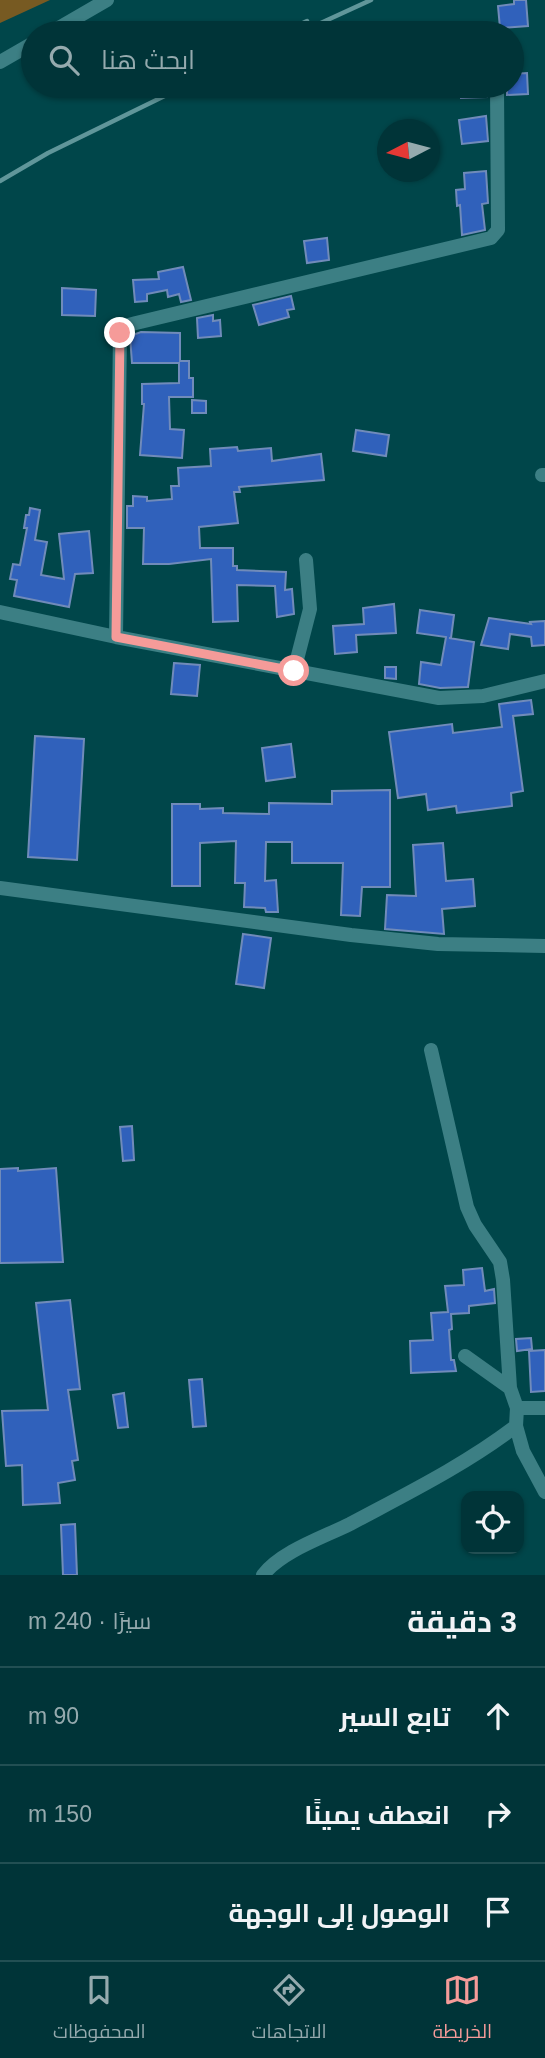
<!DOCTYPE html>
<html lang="ar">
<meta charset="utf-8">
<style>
:root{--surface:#003438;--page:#0e3f43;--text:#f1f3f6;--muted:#95aaae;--line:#224f53;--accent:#f59b99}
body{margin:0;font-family:Arial,Cairo,sans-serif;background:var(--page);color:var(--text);direction:rtl}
.controls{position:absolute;right:21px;bottom:21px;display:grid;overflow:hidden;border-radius:14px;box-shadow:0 2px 5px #0004}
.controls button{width:63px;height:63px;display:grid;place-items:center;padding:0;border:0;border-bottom:2px solid var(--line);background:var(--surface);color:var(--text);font:35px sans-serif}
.compass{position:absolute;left:377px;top:119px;width:63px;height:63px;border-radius:50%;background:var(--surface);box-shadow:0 2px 5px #0004;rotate:264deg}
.stop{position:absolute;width:21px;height:21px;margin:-16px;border:5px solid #f59b99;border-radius:50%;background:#fff}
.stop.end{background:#f59b99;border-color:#fff;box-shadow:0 2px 7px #0008}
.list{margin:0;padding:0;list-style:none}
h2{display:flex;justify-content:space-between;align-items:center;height:91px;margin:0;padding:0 28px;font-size:30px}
h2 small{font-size:23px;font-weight:400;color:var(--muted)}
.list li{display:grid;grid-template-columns:46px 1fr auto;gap:21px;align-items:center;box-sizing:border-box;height:98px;padding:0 28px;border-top:2px solid var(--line)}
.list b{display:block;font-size:26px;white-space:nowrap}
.list em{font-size:23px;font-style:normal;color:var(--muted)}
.icon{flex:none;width:38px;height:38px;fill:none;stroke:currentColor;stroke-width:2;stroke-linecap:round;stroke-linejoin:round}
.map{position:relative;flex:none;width:545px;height:1575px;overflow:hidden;direction:ltr}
.search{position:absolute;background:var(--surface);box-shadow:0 2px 5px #0004;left:21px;right:21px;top:21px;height:77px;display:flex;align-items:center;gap:18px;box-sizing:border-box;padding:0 24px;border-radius:38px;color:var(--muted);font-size:26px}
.sheet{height:385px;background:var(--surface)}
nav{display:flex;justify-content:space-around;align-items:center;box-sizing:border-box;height:98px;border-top:2px solid var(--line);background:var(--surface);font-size:19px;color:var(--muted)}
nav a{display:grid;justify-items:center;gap:4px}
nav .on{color:var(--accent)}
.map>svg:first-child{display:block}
.green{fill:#775a22}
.building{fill:#3061bb;stroke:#708bba;stroke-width:2}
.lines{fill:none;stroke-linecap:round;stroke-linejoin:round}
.minor{stroke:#3c7f84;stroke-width:14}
.rail{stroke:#60969a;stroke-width:4.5}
.route{stroke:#f59b99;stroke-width:9}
</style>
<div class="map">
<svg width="545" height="1575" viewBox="0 0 545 1575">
<rect width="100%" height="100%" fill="#00464a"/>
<path class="green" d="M0,0h50l-50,23z"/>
<path class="building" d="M514,0h12l2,26 -28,2 -2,-22 16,-2z
M527,73l1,21 -21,1v-9h5v-12z
M461,86h26v11l-26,1z
M486,116l2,25 -26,3 -3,-24z
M486,171l2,32 -6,1 3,26 -23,5 -2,-30 -3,1 -1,-16 9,-1 -1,-16z
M327,238l2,22 -22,3 -3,-22z
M183,267l8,33 -10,2 -2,-8 -11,3 -1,-7 -20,4v7l-12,1 -2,-22 26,-1 -1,-7z
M62,288l34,2 -1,26 -33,-1z
M291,296l3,13 -7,1 2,7 -30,8 -6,-20z
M213,315v6l7,-1 1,16 -23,2 -1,-20z
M141,332l39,1v28h9v17h4v19h-24l1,32 14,1 -2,28 -42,-3 4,-51h-2v-20l37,-1v-20h-47l-2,-27z
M192,400l14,1v12h-14z
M356,430l33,5 -3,21 -33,-5z
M237,447l1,4 33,-3 1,13 49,-7 3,26 -85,7 1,5h-6l4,31 -39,4 1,21h33v18h4v4l49,2 -1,18 7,-1 2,25 -17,3 -2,-31 -38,-1 1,36 -25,1 -2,-63 -42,5h-26l1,-36h-17v-22h6v-10l14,1v4l25,-2 -1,-13h8l-1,-18 33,-2 -1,-17z
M30,508l10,2 -5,30 12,2 -6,33 23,4 -5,-45 30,-3 4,42 -18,1 -6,33 -55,-11 3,-16 -7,-1 3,-15 7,1 7,-37h-3l2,-13h3z
M394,604l2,29 -40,2 1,17 -22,2 -2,-28 31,-2 -1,-16z
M420,610l34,5 -3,23h-2l25,4 -6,45 -28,1 -21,-4 2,-22 20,3 5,-28 -29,-4z
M489,618l42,6 -1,-2 15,-1v24l-13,1 -1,-9 -21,-3 -2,15 -27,-4z
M174,663l26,2 -3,31 -26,-2z
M385,667h11v12l-11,-1z
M531,700l2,14 -20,2 10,75 -12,2 1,13 -55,7 -1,-7 -28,4 -2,-16 -28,4 -9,-66 63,-8 1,9 49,-6 -3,-23z
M35,736l49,3 -7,121 -49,-3z
M291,744l4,33 -29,4 -4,-33z
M390,790v97h-28l-2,29 -19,-1 2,-52h-51v-21h-26l-1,39 11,-1 2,32h-12l-1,-4 -21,-1 1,-24h-10l1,-42 -36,2v43h-28v-82h28v5l23,-1v5l46,1v-11l63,1v-13z
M443,843l3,38 27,-2 2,27 -33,3 2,25 -59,-5 2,-34 29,1 -3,-51z
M243,934l28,4 -7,50 -28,-4z
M132,1126l2,34 -11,1 -3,-34z
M18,1168v3l38,-3 7,94 -63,1v-94z
M482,1268l3,23 9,-2 1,14 -26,3v7l-18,1 1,15 -3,1 2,30h3l2,11 -45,2 -1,-32 23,-1 -2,-27 17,-1 -3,-26 19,-1 -1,-15z
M70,1300l10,89 -12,1 10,70 -6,1 3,19 -17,3 2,20 -37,2 -1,-40 -16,1 -4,-55 46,-1 -12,-107z
M531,1338l1,11 -15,2 -1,-12z
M545,1350v41l-14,1 -2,-41z
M202,1379l4,47 -13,1 -4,-47z
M124,1393l4,34 -10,1 -5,-33z
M75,1524l2,51h-14l-2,-50z"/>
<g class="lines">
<path class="minor" d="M50,33l57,-33
M0,62l33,-19
M542,475h3
M0,612l116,25 323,61 44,-2 62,-15
M116,637l4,-304 5,-7 11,-3 355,-85 7,-8 -1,-144
M294,671l16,-62 -4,-49
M0,888l351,47 87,9 107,2
M431,1050l36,157 8,18 25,37 3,18 7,108
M465,1356l45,32 7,20 -1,18 7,25 22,41
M517,1408h28
M263,1575c19,-24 59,-37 87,-51 56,-30 115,-59 166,-98"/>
<path class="rail" d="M282,33l25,-12
M299,33l72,-33
M0,181l48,-28 137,-67"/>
</g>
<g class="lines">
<path class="route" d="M120,333l-4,304 178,34"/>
</g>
</svg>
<div class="controls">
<button><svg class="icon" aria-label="locate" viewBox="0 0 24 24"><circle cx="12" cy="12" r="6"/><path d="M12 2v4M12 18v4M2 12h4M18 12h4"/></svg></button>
</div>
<svg class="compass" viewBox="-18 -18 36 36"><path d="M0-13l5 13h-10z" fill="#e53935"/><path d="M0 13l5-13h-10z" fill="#95aaae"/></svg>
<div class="stop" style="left:294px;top:671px"></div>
<div class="stop end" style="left:120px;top:333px"></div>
<div class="search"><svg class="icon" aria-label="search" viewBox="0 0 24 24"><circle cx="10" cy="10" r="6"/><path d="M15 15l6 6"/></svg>ابحث هنا</div>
</div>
<section class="sheet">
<h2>3 دقيقة<small>سيرًا · 240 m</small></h2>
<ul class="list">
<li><svg class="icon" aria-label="ahead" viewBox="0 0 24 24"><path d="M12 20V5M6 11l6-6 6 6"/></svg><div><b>تابع السير</b></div><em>90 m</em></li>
<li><svg class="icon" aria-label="right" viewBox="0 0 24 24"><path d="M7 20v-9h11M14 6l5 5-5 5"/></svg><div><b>انعطف يمينًا</b></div><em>150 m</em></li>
<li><svg class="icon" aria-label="arrive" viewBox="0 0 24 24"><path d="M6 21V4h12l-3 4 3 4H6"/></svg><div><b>الوصول إلى الوجهة</b></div></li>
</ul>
</section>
<nav>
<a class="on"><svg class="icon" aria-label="map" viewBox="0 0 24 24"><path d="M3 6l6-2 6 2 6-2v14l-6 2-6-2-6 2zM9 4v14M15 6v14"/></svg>الخريطة</a>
<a><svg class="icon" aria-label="directions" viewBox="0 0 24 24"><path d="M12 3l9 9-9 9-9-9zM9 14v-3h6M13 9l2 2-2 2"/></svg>الاتجاهات</a>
<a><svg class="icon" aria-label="saved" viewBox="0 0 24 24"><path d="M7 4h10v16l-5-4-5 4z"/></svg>المحفوظات</a>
</nav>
